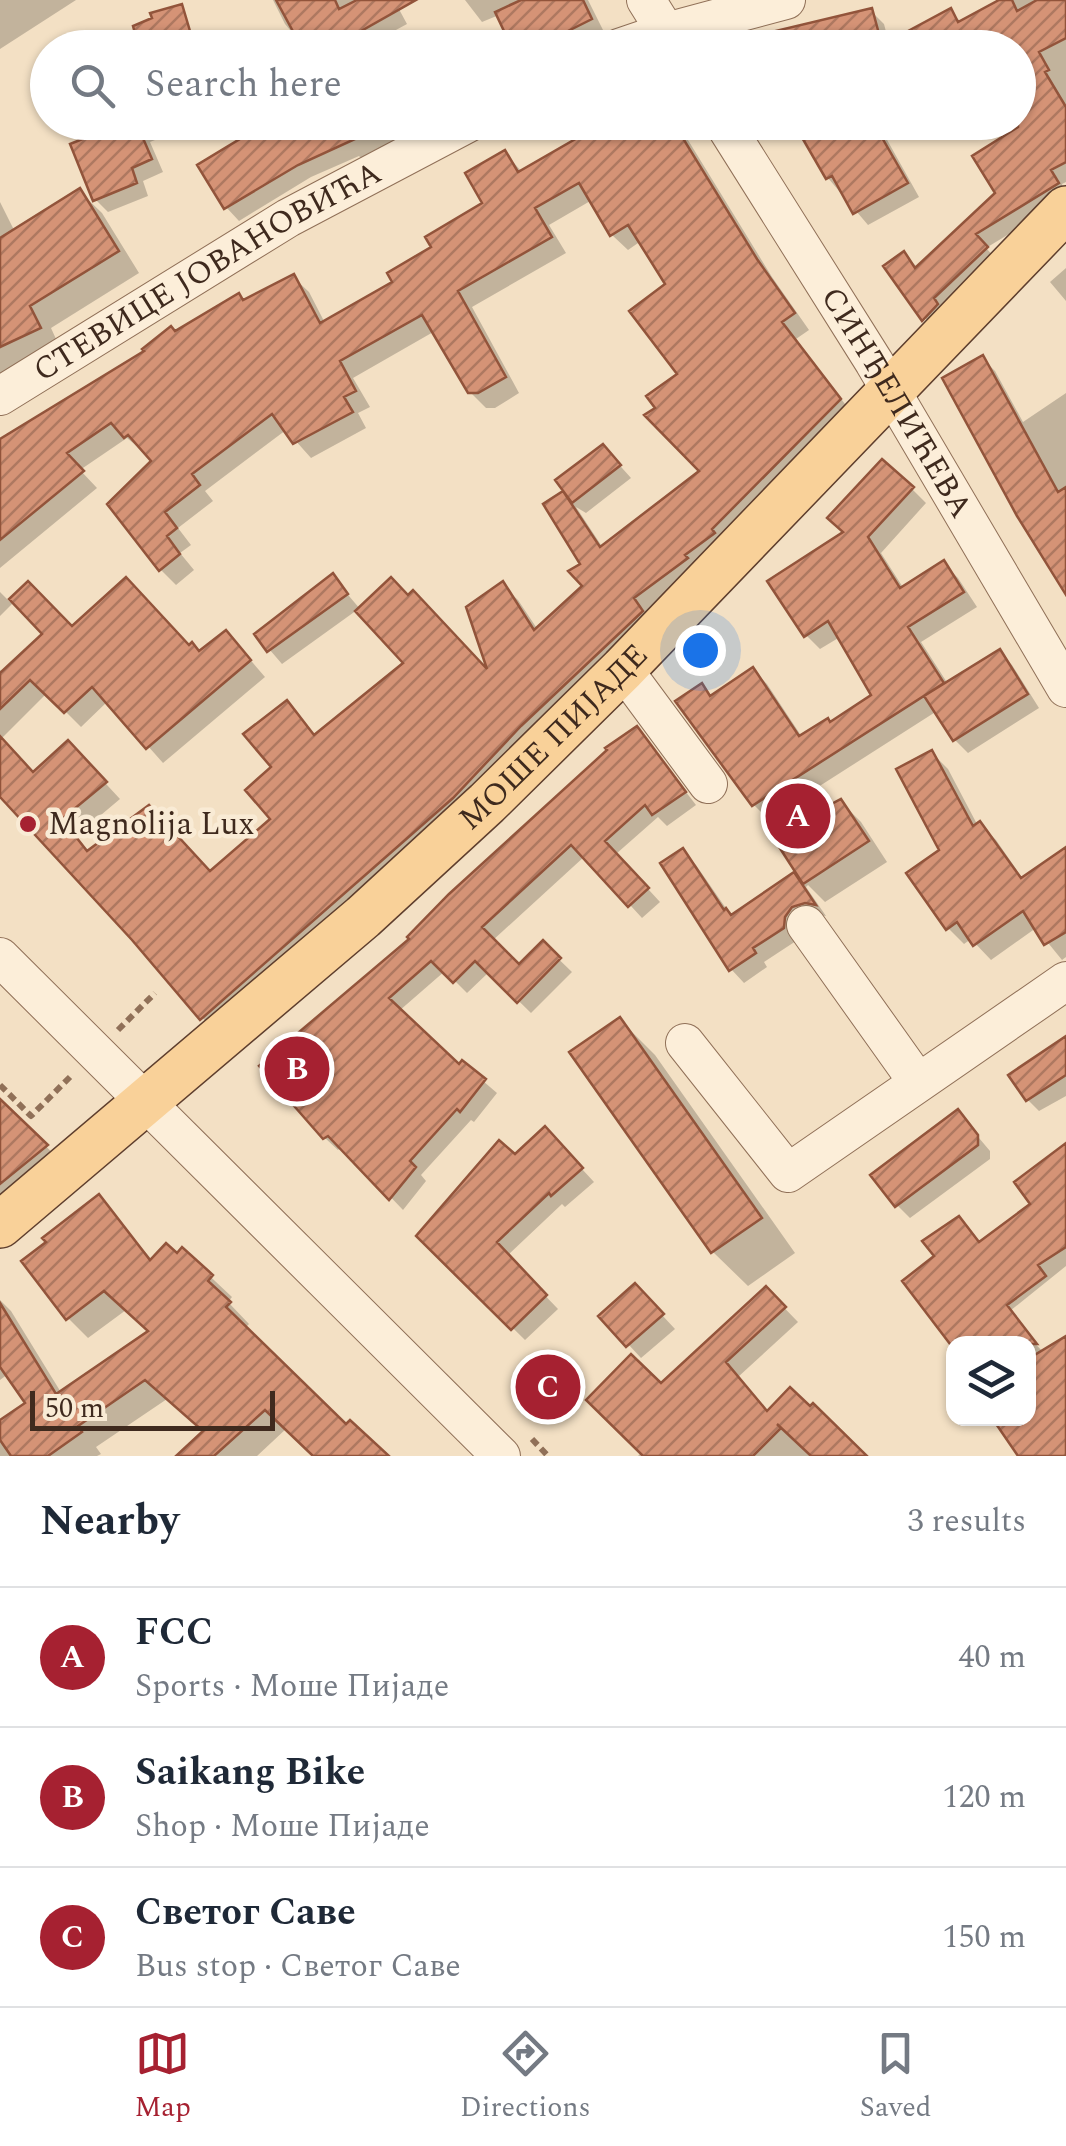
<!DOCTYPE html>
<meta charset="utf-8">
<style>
:root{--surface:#fff;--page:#f2f2f3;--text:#1f2937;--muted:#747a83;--line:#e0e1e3;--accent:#a62131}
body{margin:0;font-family:Spectral,serif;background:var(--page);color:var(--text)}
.controls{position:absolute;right:30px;bottom:30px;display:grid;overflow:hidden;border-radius:20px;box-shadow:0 2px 8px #0004}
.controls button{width:90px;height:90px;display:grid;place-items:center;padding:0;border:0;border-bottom:2px solid var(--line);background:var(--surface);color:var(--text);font:50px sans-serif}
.scale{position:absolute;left:30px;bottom:25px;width:245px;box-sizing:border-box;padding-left:10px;border:5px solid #3f2a1e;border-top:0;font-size:28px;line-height:35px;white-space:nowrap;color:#3f2a1e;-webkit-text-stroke:8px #f9ebd5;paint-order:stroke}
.you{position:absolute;left:700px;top:650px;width:35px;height:35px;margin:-25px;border:8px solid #fff;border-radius:50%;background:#1a73e8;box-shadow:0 0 0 15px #1a73e833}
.badge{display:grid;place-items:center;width:65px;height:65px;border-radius:50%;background:var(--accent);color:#fff;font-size:32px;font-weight:700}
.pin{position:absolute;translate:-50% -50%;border:5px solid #fff;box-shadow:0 2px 10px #0006}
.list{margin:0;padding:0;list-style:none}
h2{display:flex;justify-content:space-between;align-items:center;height:130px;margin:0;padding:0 40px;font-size:42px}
h2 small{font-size:32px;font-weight:400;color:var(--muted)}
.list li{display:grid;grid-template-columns:65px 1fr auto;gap:30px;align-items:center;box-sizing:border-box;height:140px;padding:0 40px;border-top:2px solid var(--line)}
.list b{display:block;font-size:38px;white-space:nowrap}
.list p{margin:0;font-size:32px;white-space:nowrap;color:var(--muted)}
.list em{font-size:32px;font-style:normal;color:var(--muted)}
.icon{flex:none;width:55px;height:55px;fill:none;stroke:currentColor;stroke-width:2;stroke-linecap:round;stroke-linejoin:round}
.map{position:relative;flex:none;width:1066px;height:1456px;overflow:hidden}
.search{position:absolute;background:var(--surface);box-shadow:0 2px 8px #0004;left:30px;right:30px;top:30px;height:110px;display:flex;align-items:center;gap:25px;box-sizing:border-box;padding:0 35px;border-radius:55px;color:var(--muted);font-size:38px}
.sheet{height:550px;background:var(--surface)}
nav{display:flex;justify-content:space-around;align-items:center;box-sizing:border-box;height:140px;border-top:2px solid var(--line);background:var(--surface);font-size:28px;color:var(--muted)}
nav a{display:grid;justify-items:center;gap:5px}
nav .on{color:var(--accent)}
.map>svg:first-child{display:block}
.shadow{fill:#0003}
.building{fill:url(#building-hatch);stroke:#92543b;stroke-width:2.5}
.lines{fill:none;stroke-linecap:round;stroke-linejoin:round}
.minor-casing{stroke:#907058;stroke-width:40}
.major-casing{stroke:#5e3e2d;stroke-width:48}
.path{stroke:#907058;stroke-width:6;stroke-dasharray:8 5;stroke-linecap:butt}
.minor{stroke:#fceed9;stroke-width:38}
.major{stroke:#f9d199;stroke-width:45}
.poi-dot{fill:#a62131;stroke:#f9ebd5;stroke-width:4}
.labels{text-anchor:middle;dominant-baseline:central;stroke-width:9;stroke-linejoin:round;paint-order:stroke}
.street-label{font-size:32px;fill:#3f2a1e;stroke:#f9ebd5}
.poi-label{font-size:32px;fill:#3f2a1e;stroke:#f9ebd5;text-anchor:start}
</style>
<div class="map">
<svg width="1066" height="1456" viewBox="0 0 1066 1456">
<defs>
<pattern id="building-hatch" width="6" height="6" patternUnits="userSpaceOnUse" patternTransform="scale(2.5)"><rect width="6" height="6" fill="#d59376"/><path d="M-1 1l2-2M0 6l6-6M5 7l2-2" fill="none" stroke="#ae7860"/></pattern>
</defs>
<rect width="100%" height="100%" fill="#f3e0c4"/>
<path class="shadow" d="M0,0h76l-76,49z
M273,0h121l13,24 -35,19 2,5h-69l-20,-24z
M465,0h123l16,32 -32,16h-57l-16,-33 -17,7z
M1005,0h61v182l-4,2 4,15 -80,49 13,14 -63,70 -49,-65 17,-13 14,14 80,-74 24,-66 -4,-80h-238l91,-37 13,13 5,19 61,-32 12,12z
M93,122h72l5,12 -20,8 13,30 -20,9 5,15 -40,16 -13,-13 4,-64z
M272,122h163l-72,38 -4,-4 -48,21 -72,44 -13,-14z
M609,122h66l5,5 92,150 37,53 -13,9 58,77 -197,211 -440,407 -217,-241v-123l3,3 43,-39 -32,-32 -14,14v-24l10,10 18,-18 44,45 117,19 11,6 41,-5 24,28 -102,86 -55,-62 -27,26 -34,-34 -46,46 33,36 49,-16 37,40 -44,37 13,16 122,22 63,-54 1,-53 12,-64 29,34 91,-74 -50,-53 -75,54 -25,-29 76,-58 27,32 133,68 9,-92 16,15 20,30 48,-43 -2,-22 -37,-60 67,-46 17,19 -45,35 -10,-6 27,41 100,-77 -45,-62 23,-34 -12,-90 -28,-44 -13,9 -16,-15 -20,-35 -43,25 17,28 -94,54 47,86 -24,15h-9l-16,-16 -35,-61 -82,47 17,29 -12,6 8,15 -55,30 -25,-28 -81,61 8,10 -35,27 13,17 -11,8 14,17 -18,15 -16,-16 -5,-108 -28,-23 -47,32 17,18 -97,80v-124l175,-110 118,-57 16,15 16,31 71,-40 90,-79 19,-51 17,19z
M796,122h98l-13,7 38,68 -51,28 -40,-47z
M80,192l22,21 37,60 -88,55 10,22 -61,28v-176l15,30z
M1066,268v33l-16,-19z
M982,358l13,13 28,51 43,-29v201z
M912,489l14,14 -45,50 23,36 40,-25 14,14 19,29 -56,35 27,42 51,-32 13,13 27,43 -71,45 -13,-13 -18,-29 -169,108 -14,-14 -53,-119 11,11 41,-27 14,14 35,53 29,-12 43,-30 -34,-58 -20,12 -14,-14 -35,-53z
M637,729l59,76 -29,21 -9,-9 -42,37 44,48 -18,16 -57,-62 -93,85 27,26 24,-23 29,28 -41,41 -42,-41 -22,21 -22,-22 -46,40 60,56 3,-4 35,30 -23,29 -3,-2 -50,55 5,6 -23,29 -61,-64 -4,4 -13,-12 -63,-72 151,-127z
M932,753l16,16 30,57 2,-2 16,16 27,39 43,-29v107l-4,3 -26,-32 -45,32 -20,-21 -7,5 -16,-16 -38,-55 32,-22z
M841,802l20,20 26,40 -62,40 -17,-17 -2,2 20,29 -7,-1 -23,26 -32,21 3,5 -23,16 -13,-14 -48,-117 13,13 36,52 62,-42 12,9 -31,-47z
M620,1020l35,35 140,198 -47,33 -35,-34z
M1066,1039v57l-27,15 -11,-11z
M0,1102l61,59 -61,51z
M957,1112l33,39v8l-80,59 -13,-13z
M557,1142l37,40 -29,25 -3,-3 -55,52 51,53 -33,31 -106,-104 96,-79z
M1066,1148v118l-97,78 11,-100 54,-40z
M99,1198l54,63 24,-5 5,-6 50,47 -4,5 21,22 -5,5 102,98 5,-4 39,33h-74l-29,-28 -30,28h-78l26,-23 -38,-34 -71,48 5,7 -4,2h-97v-33l29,-20 -21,-29 -8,6v-80l11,11 51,83 89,-62 -25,-22 -38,28 -20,-20z
M766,1289l32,33 -60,55 30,36 95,43h-225l4,-4 19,-66z
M648,1300l27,29 -34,29 -39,-42z
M1029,1337l15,16 22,-14v117h-46l8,-38z"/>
<path class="building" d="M276,0h59l4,9 18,-9h59l-85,48h-29z
M521,0h62l9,19 -58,29h-22l-17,-36z
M999,0h13l5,11 20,-11h29v38l-27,14 10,18 -4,2 21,35v55l-15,8 8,13 -83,51 12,13 -54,51 4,6 -16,17 -39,-55 21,-15 11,17 80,-75 -23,-37 46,-29v-79h-271l-1,-10 126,-30 10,37 69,-37 7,14z
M182,4l13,44h-56l-6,-22 19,-8 -2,-5z
M102,122h34l16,37 -20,9 5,15 -44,18 -23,-57 35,-14z
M268,122h124l-94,43 -74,44 -27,-44z
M605,122h68l84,137 38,54 -13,9 59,77 -129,130 3,4 -30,22 3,3 -54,40 9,13 -122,115 -68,72 -253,222 -68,-80 -132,-143v-61l33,36 35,-32 39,42 -45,37 25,32 62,-46 61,66 60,-52 -25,-29 26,-23 -28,-33 44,-34 27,35 89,-72 -48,-52 36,-34 17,18 5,-5 74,79 -21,-62 37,-26 31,49 48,-44 -14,-15 12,-7 -37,-60 20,-13 37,56 99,-76 -55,-56 11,-7 -9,-12 31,-22 -48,-63 36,-27 -37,-59 -18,11 -31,-53 -44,25 17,29 -94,54 48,86 -28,16h-10l-46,-78 -82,46 16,30 -12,6 9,15 -60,32 -21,-30 -80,60 8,11 -35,27 12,16 -10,8 13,18 -21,17 -52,-67 44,-43 -23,-26 -4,3 -13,-15 -44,30 17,18 -84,69v-101l144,-88 -2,-2 29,-23 4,5 64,-38 4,7 51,-26 26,49 72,-41 -5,-9 44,-26 -6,-10 57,-34 -17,-30 40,-23 13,22z
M793,122h80l35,61 -55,31 -21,-38 -6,3z
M80,188l39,63 -89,55 11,22 -41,19v-109z
M983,355l75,137 8,-5v108l-49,-79 -75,-138z
M603,444l18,21 -49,38 -17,-23z
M882,459l32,28 -46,50 32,51 44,-28 20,32 -56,35 36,56 -192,123 -77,-105 27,-18 8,13 43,-29 46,69 29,-18 2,4 41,-27 -43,-74 -24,16 -37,-56 76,-49 -16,-14z
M333,573l15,21 -81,58 -13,-18z
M126,577l63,68 3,-3 7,9 27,-21 25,30 -105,89 -54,-62 -28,26 -34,-33 -30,29v-36l42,-39 -33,-35 19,-18 44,45z
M1000,649l28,45 -75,47 -29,-45z
M637,726l49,66 -34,23 -7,-10 -40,36 44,47 -21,19 -57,-62 -89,82 37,37 24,-24 18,18 -44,45 -42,-42 -22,22 -22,-22 -42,37 70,66 3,-4 24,19 -26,33 -3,-3 -47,52 6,6 -27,33 -61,-64 -5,3 -64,-73 150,-127 -2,-2 42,-43 158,-144 -2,-2z
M932,750l41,76 7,-5 41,57 45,-31v85l-22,13 -21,-34 -50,35 -16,-24 -11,8 -40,-57 33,-23 -43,-81z
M841,799l28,42 -66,43 -31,-48z
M683,848l41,62 2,-2 5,7 63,-43 22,33 -11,-2 -13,4 -7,10 -1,11 -31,20 3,5 -27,18 -69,-108z
M620,1017l142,201 -51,35 -142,-201z
M1066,1036v39l-40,26 -18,-26z
M0,1099l48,46 -48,39z
M958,1109l20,26v10l-83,62 -25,-32z
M545,1126l38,42 -32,28 -2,-3 -52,49 50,53 -36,35 -95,-94 83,-96 16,14z
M1066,1143v104l-28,18 8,11 -39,29 30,39h-87l-48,-63 32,-25 -12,-15 37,-25 20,26 51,-38 -16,-22z
M99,1194l51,66 16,-17 11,10 5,-6 31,28 -5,6 23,21 -5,5 120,117 4,-4 39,36h-76l-48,-46 -51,46h-38l27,-25 -58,-51 -67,46 4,6 -34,24h-37l-11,-16v-20l25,-17 -25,-36v-64l56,91 92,-63 -44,-40 -38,29 -45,-59 25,-19 -4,-4z
M635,1283l29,31 -38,33 -28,-31z
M766,1286l20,21 -60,55 41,49 23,-24 20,19 3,-3 54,53h-56l-34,-32 4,4 -28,28h-110l-57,-56 45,-46 30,29z
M1066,1336v120h-48l-26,-38h36v-59z"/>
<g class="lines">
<g class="minor-casing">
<g id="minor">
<path d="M646,0l30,48"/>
<path d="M619,48l47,-16 120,-32"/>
<path id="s1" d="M723,122l151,240 192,326"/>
<path id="s2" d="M0,396l288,-178 182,-96"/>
<path d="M623,669l85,115"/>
<path d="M806,925l111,156"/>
<path d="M0,957l501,499"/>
<path d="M685,1043l103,130 278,-192"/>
</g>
</g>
<g class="major-casing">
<g id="major">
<path id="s3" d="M0,1225l363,-308 124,-114 136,-134 443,-460"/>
</g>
</g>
<path class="path" d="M118,1030l37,-37
M0,1085l31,31 42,-42
M532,1439l16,17"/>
<use href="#minor" class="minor"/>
<use href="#major" class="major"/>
</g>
<circle class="poi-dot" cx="28" cy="824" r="10"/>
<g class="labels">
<g class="street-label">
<text stroke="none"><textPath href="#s2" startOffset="242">СТЕВИЦЕ ЈОВАНОВИЋА</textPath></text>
<text stroke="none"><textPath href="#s1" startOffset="330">СИНЂЕЛИЋЕВА</textPath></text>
<text stroke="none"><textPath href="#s3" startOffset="738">МОШЕ ПИЈАДЕ</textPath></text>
</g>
<g class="poi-label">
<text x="48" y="824">Magnolija Lux</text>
</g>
</g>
</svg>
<div class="controls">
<button><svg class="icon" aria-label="layers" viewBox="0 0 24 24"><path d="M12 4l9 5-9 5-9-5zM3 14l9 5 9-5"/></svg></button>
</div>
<div class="scale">50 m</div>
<div class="you"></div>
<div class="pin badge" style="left:798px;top:816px">A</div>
<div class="pin badge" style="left:297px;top:1069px">B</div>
<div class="pin badge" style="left:548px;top:1387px">C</div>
<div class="search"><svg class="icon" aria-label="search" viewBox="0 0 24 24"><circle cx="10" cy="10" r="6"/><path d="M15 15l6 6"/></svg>Search here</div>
</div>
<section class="sheet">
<h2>Nearby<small>3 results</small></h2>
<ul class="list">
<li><span class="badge">A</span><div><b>FCC</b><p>Sports · Моше Пијаде</p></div><em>40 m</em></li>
<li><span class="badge">B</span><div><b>Saikang Bike</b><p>Shop · Моше Пијаде</p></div><em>120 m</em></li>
<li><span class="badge">C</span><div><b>Светог Саве</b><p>Bus stop · Светог Саве</p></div><em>150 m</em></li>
</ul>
</section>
<nav>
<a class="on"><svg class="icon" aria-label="map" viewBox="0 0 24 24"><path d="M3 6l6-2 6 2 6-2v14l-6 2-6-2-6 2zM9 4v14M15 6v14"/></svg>Map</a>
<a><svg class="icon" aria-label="directions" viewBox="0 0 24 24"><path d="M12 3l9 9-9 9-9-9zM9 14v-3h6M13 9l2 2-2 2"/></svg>Directions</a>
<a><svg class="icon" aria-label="saved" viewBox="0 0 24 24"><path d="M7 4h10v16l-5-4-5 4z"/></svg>Saved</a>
</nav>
